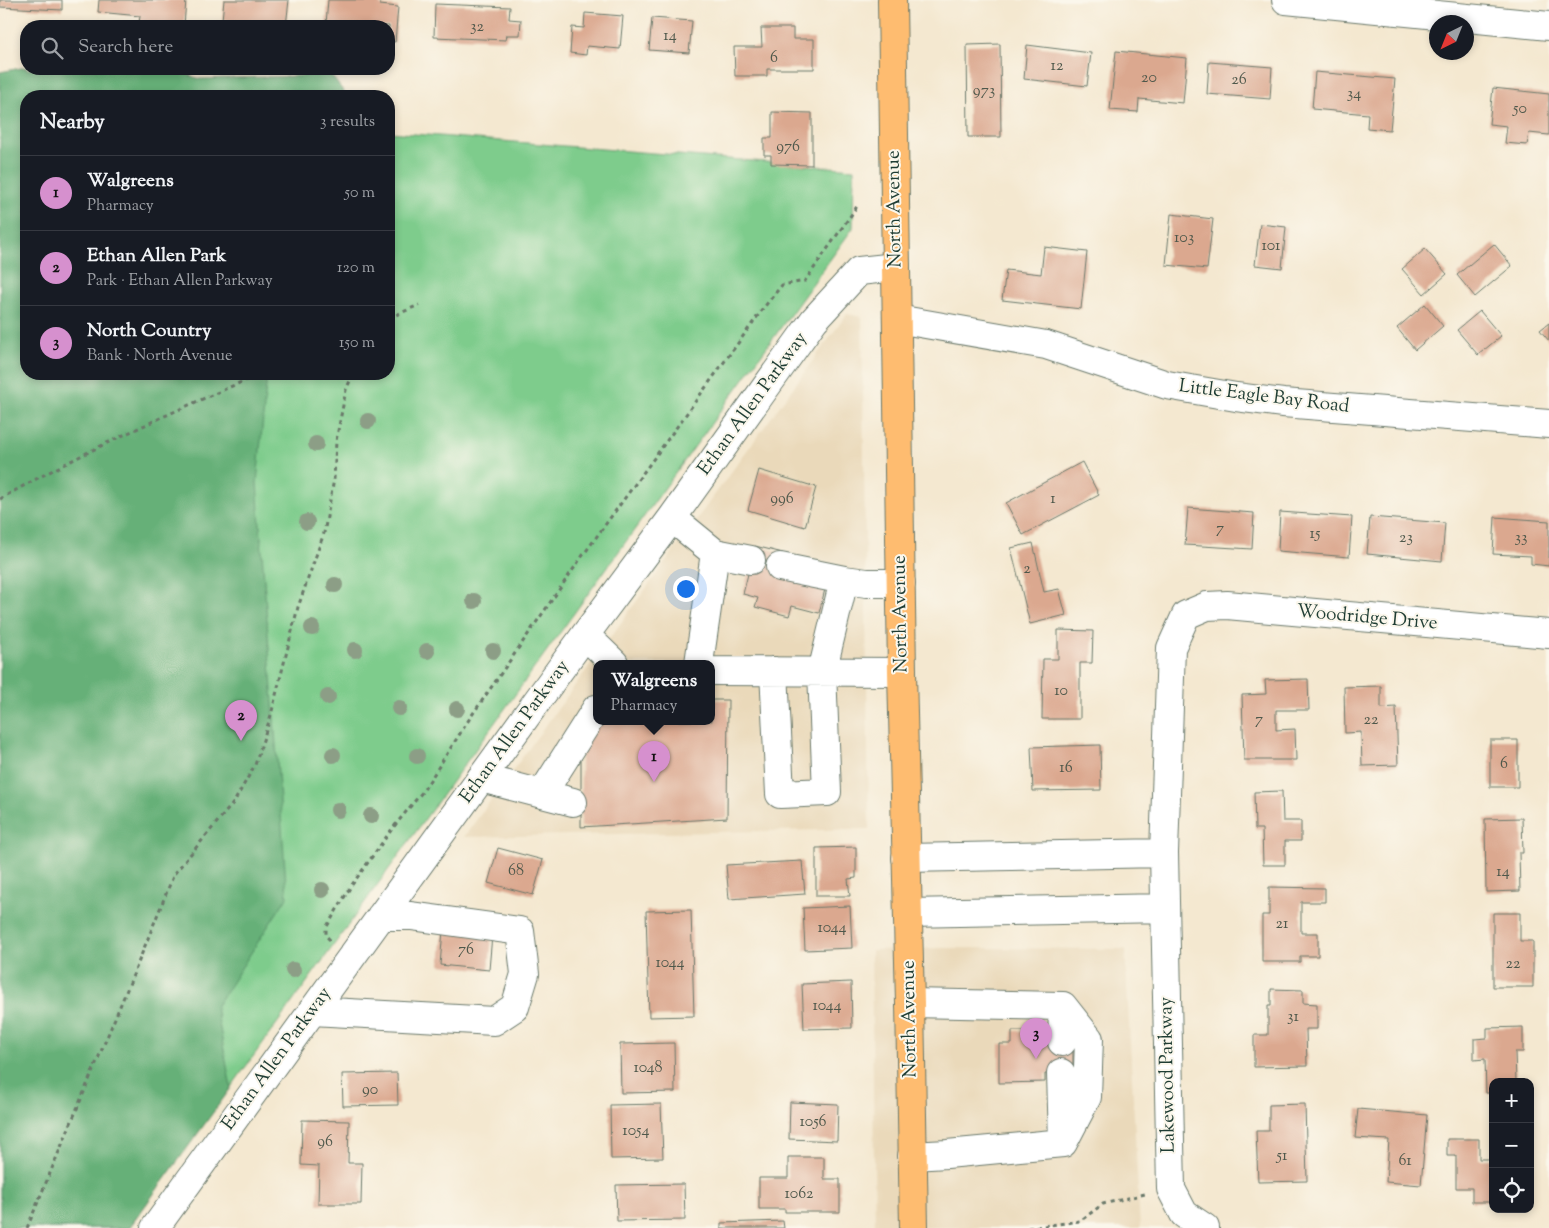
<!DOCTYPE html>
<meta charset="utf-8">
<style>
:root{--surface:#171b24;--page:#242831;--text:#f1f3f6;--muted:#9ea1a6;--line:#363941;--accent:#d690ce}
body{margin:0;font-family:"Sorts Mill Goudy",serif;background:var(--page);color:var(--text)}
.controls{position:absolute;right:15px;bottom:15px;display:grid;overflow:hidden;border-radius:10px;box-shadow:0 2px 8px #0003}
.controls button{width:45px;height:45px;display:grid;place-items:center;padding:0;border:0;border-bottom:1px solid var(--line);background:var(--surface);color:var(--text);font:25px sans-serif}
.compass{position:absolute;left:1429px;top:15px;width:45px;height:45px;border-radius:50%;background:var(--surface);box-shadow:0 2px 8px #0003;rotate:223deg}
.you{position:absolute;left:685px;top:588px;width:18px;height:18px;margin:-12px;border:4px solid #fff;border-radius:50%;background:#1a73e8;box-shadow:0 0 0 8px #1a73e833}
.badge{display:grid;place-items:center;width:32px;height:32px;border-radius:50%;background:var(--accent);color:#111;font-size:16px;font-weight:700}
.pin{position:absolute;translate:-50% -41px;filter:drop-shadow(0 1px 2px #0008)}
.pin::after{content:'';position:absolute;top:26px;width:18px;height:15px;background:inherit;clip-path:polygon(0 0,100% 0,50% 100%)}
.popup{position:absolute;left:593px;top:660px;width:122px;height:65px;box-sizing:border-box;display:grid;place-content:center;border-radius:10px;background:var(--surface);filter:drop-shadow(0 1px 4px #0005);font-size:16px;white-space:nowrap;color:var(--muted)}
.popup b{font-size:19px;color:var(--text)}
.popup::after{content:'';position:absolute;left:50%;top:100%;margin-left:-10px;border:10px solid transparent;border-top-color:var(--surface)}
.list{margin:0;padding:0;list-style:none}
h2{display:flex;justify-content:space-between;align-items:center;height:65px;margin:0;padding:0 20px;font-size:21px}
h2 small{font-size:16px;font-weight:400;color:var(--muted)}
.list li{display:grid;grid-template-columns:32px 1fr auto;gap:15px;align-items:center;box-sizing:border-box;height:75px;padding:0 20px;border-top:1px solid var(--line)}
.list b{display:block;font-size:19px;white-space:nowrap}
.list p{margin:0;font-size:16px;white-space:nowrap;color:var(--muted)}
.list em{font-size:16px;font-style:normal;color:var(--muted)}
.icon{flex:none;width:28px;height:28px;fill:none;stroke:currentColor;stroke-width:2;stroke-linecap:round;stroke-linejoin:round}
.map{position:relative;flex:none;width:1549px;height:1228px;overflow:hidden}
.search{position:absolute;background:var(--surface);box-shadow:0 2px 8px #0003;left:20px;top:20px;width:375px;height:55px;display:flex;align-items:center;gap:12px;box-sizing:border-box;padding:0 18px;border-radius:20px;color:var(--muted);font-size:19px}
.panel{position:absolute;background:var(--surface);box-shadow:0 2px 8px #0003;left:20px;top:90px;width:375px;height:290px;border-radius:20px}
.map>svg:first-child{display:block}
.built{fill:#ead9ba;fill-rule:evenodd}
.green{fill:#7ecc8c;stroke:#4e8460}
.forest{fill:#66b078;stroke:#427656}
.building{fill:#dba88f}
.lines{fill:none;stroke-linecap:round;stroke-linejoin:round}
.minor-casing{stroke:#6a796b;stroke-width:30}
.major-casing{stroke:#6a796b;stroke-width:30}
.path{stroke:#6a796b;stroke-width:3;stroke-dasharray:4 4;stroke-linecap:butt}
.minor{stroke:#fff;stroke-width:28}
.major{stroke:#febc70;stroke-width:28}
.tree{fill:#8c9e86}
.labels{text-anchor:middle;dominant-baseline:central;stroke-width:4;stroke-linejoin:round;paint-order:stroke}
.number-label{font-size:16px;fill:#4e584b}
.street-label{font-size:19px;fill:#1f3d34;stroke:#fbf7ec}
</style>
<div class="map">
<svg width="1549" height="1228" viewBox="0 0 1549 1228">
<rect width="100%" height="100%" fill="#fbf7ec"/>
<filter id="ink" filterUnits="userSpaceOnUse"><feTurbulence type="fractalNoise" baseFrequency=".02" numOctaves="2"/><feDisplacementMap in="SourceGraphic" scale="10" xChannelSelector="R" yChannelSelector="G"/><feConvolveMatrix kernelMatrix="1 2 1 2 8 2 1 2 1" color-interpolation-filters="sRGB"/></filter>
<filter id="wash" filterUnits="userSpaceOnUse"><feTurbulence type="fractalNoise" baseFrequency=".0096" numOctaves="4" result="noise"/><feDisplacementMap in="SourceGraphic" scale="20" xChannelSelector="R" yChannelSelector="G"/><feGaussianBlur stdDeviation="1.12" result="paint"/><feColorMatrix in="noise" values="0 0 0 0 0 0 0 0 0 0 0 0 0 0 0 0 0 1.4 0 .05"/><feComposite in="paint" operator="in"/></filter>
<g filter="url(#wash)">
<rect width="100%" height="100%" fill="#f4e8d0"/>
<path class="built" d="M847,314l15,3 7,512 -405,8zM596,663h116v58h-116z
M944,948l181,1 15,279h-265l-4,-278z"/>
<path class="green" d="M389,132l465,37 -1,59 -724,1000h-129l49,-854h340z"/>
<path class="forest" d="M26,67v2h145l29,10 131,-4 16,21h-321v278h241l-10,109 30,414 -71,110 15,81 -102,140h-129v-1156z"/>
<g id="blocks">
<path class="building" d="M0,0h62v10l-62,-3z
M99,0h87l-2,26 -45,-3 1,-7 -42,-4z
M224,0h65l-3,26h-25v-2l-39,-4z
M328,0h52v5l18,2 -3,35 -6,-1v-15h-41l-22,-2z
M435,4l75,3 -1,12 12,1 -1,15h-13l-1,5 -72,-3z
M585,13l38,3 -3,33 -33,-3 -1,9 -16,-2 2,-26 12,1z
M652,18l40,3 -3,32 -40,-3z
M761,28h32v11h21v30h-47v7h-32l-1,-29h28z
M1000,44l1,93h-33l-1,-92z
M1027,45l64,8 -4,33 -63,-7z
M1116,51l71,7 -4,45 -44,-4 -1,13 -28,-2z
M1209,62l63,5 -2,32 -63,-5z
M1315,72l80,7 -5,51 -23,-2 1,-14 -56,-5z
M1493,88l56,6v41l-20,-2 -2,12 -22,-2 2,-17 -18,-2z
M772,112l40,1v52l-41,-1v-9h-7v-17h8z
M1171,214l42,5 -6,50 -41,-4z
M1260,224l26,3 -4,41 -27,-3z
M1494,244l18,22 -37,31 -18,-22z
M1044,247l43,5 -6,57 -79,-9 4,-30 35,4z
M1425,249l22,25 -23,20 -22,-25z
M1425,304l18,22 -28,24 -18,-22z
M1480,311l21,25 -23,19 -21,-25z
M1549,323v18l-9,-11z
M1082,462l17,33 -76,40 -17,-32z
M759,470l57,17 -11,40 -57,-17z
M1188,508l66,5 -2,36 -67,-4z
M1280,512l72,5 -3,40 -71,-6z
M1370,517l75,6 -3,38 -75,-7z
M1495,517l54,4v45l-18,-2v-8l-38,-2z
M1033,543l11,49 15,-3 7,26 -36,9 -19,-76z
M755,546l28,7 -4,16 48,12 -8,32 -27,-7 -3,10 -34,-9 3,-9 -15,-4z
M1058,630l35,1 -1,32h-12v56h-38l1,-60h15z
M1308,679l1,31h-33v20l19,-1 1,31h-52l-2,-65 24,-1 -1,-14z
M1381,686v22l15,-1 2,58 -36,1 -1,-34 -16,1 -1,-46z
M712,700h16l-1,118 -146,9v-82l15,-24h116z
M1490,740h28v47h-28z
M1100,745l1,45 -68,1 -2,-44z
M1282,791l1,30h18v20h-16v24h-22l-1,-36h-7l-1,-37z
M1522,818l1,35h-4l1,38 -34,1 -1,-73z
M856,847v31l-8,1 2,17h-34v-48z
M498,848l45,12 -10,35 -45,-12z
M802,861l3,33 -76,5 -3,-34z
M1269,887l56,1v14h-24v31h17v23h-18v6h-38v-47h7z
M850,906l2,42 -47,2 -2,-42z
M691,910l3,106 -45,1 -3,-106z
M1493,913h27v28h13v46h-40z
M443,930l49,5 -3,35 -49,-5z
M851,982l1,46 -48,1 -2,-45z
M1271,989l32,1v13l14,1v25h-11l1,37 -53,1v-32h14v-29h3z
M1523,1027v25h-8l1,30h-23v11h-7l-1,-34 -11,1v-21l13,-1v-10z
M1012,1031h33v11h28v31l-28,1v8l-46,1v-39h13z
M674,1043l1,49 -54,1 -1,-49z
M397,1073l1,32 -55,1 -1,-32z
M790,1102l48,2 -1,37 -48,-2z
M661,1104l2,54 -52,1 -1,-54z
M1305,1104l2,77 -49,1 -2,-51h13v-26z
M1358,1109l69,6 -6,70 -35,-3 3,-42 -34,-2z
M302,1120l47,1 -1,42h14l-1,41h-43l1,-38 -18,-1z
M1447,1139h32v20h14v43h-21v-14h-16v-32h-9z
M788,1157h36v22h16v33h-55v-3h-26v-31h29z
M684,1184l1,36 -68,1 -1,-36z
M783,1221l1,7h-63v-5z"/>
</g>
</g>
<g filter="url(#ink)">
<use href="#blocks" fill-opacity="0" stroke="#6a796b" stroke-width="1"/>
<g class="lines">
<g class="minor-casing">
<path id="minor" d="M1286,0l263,26
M897,319l149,26 121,40 69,12 47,6 266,21
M672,518l43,35 -16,110
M715,553l36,7
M780,567l64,13 23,3h34
M585,635l29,28
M712,671l190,1
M774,671l6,123 47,-2 -5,-120 22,-92
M481,778l92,24
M542,794l54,-85
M906,858l258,-5
M908,913l257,-5
M910,1003l153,3 26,33 -2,58 -24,46 -116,11 -35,2
M312,1011l182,10 21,-14 10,-33 -5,-43 -109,-15h-30
M1062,1042l1,-36
M1061,1073l2,69
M155,1228l430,-593 87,-117 142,-198 45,-49 37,-4
M1205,1228l-21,-14 -13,-25 -7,-336 7,-205 15,-33 21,-9 20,-1 322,29"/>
</g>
<g class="major-casing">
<path id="major" d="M892,0l10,672 8,331 4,225"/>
</g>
<path class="path" d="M389,318l30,-13
M0,499c84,-48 172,-87 260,-125
M330,940l-4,-4v-8l25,-42 41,-57 31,-38 47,-73 111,-160 187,-256 14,-17 23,-4 53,-76
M27,1228l109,-260 38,-94 60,-72 21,-37 16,-50 27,-108 26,-74 10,-54 2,-38 10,-51 7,-16
M1028,1228l52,-7 23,-17 42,-10"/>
<use href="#minor" class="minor"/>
<use href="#major" class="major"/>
</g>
<g class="tree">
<circle cx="368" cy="421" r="8"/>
<circle cx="316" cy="444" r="8"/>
<circle cx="307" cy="522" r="8"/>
<circle cx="335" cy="585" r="8"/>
<circle cx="474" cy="601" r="8"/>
<circle cx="312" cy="628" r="8"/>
<circle cx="355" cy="650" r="8"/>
<circle cx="427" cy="651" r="8"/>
<circle cx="493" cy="651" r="8"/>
<circle cx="328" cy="697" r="8"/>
<circle cx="399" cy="708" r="8"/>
<circle cx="457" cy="709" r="8"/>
<circle cx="333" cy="755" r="8"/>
<circle cx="417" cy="756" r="8"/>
<circle cx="338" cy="810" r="8"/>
<circle cx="371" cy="816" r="8"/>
<circle cx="322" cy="890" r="8"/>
<circle cx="293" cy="970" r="8"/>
</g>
</g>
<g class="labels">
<g class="number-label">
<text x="477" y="27">32</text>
<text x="670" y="36">14</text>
<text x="774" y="58">6</text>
<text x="1057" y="66">12</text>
<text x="1149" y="78">20</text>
<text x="1239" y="80">26</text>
<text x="984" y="91">973</text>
<text x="1354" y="94">34</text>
<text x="1520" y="109">50</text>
<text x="788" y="147">976</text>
<text x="1184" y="238">103</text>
<text x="1271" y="246">101</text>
<text x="782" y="499">996</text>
<text x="1053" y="499">1</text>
<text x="1220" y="529">7</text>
<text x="1315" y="534">15</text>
<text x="1406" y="538">23</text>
<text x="1521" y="538">33</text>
<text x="1027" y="569">2</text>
<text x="1061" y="691">10</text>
<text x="1259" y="720">7</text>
<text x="1371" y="720">22</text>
<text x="1504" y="764">6</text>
<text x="1066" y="768">16</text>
<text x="516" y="871">68</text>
<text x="1503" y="872">14</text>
<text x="1282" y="924">21</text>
<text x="832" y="928">1044</text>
<text x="466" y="950">76</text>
<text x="670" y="963">1044</text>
<text x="1513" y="964">22</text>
<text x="827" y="1006">1044</text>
<text x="1293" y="1017">31</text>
<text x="648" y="1068">1048</text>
<text x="370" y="1090">90</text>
<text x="813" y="1122">1056</text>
<text x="636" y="1131">1054</text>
<text x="325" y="1142">96</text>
<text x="1282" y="1156">51</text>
<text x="1405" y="1161">61</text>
<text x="799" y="1194">1062</text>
</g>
<g class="street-label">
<text transform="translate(895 209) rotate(-91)">North Avenue</text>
<text transform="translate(1264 397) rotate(7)">Little Eagle Bay Road</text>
<text transform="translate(753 404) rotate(-54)">Ethan Allen Parkway</text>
<text transform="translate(901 614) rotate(-91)">North Avenue</text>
<text transform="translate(1367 618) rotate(5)">Woodridge Drive</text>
<text transform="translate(515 732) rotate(-54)">Ethan Allen Parkway</text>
<text transform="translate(910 1019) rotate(-91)">North Avenue</text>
<text transform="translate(277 1059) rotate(-54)">Ethan Allen Parkway</text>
<text transform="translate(1168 1075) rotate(-91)">Lakewood Parkway</text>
</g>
</g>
</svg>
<div class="controls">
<button>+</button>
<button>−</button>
<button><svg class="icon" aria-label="locate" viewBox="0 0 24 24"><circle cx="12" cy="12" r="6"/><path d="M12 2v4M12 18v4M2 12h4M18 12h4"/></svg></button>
</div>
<svg class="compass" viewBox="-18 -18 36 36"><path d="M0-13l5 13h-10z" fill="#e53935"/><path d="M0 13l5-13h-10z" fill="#9ea1a6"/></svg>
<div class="you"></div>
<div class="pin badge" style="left:654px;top:782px">1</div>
<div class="popup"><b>Walgreens</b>Pharmacy</div>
<div class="pin badge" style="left:241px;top:741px">2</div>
<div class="pin badge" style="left:1036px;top:1059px">3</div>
<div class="search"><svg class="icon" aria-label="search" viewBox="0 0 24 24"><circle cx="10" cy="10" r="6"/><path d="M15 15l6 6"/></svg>Search here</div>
<section class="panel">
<h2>Nearby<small>3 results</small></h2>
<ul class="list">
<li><span class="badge">1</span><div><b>Walgreens</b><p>Pharmacy</p></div><em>50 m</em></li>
<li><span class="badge">2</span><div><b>Ethan Allen Park</b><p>Park · Ethan Allen Parkway</p></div><em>120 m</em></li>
<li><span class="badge">3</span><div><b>North Country</b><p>Bank · North Avenue</p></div><em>150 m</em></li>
</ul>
</section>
</div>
